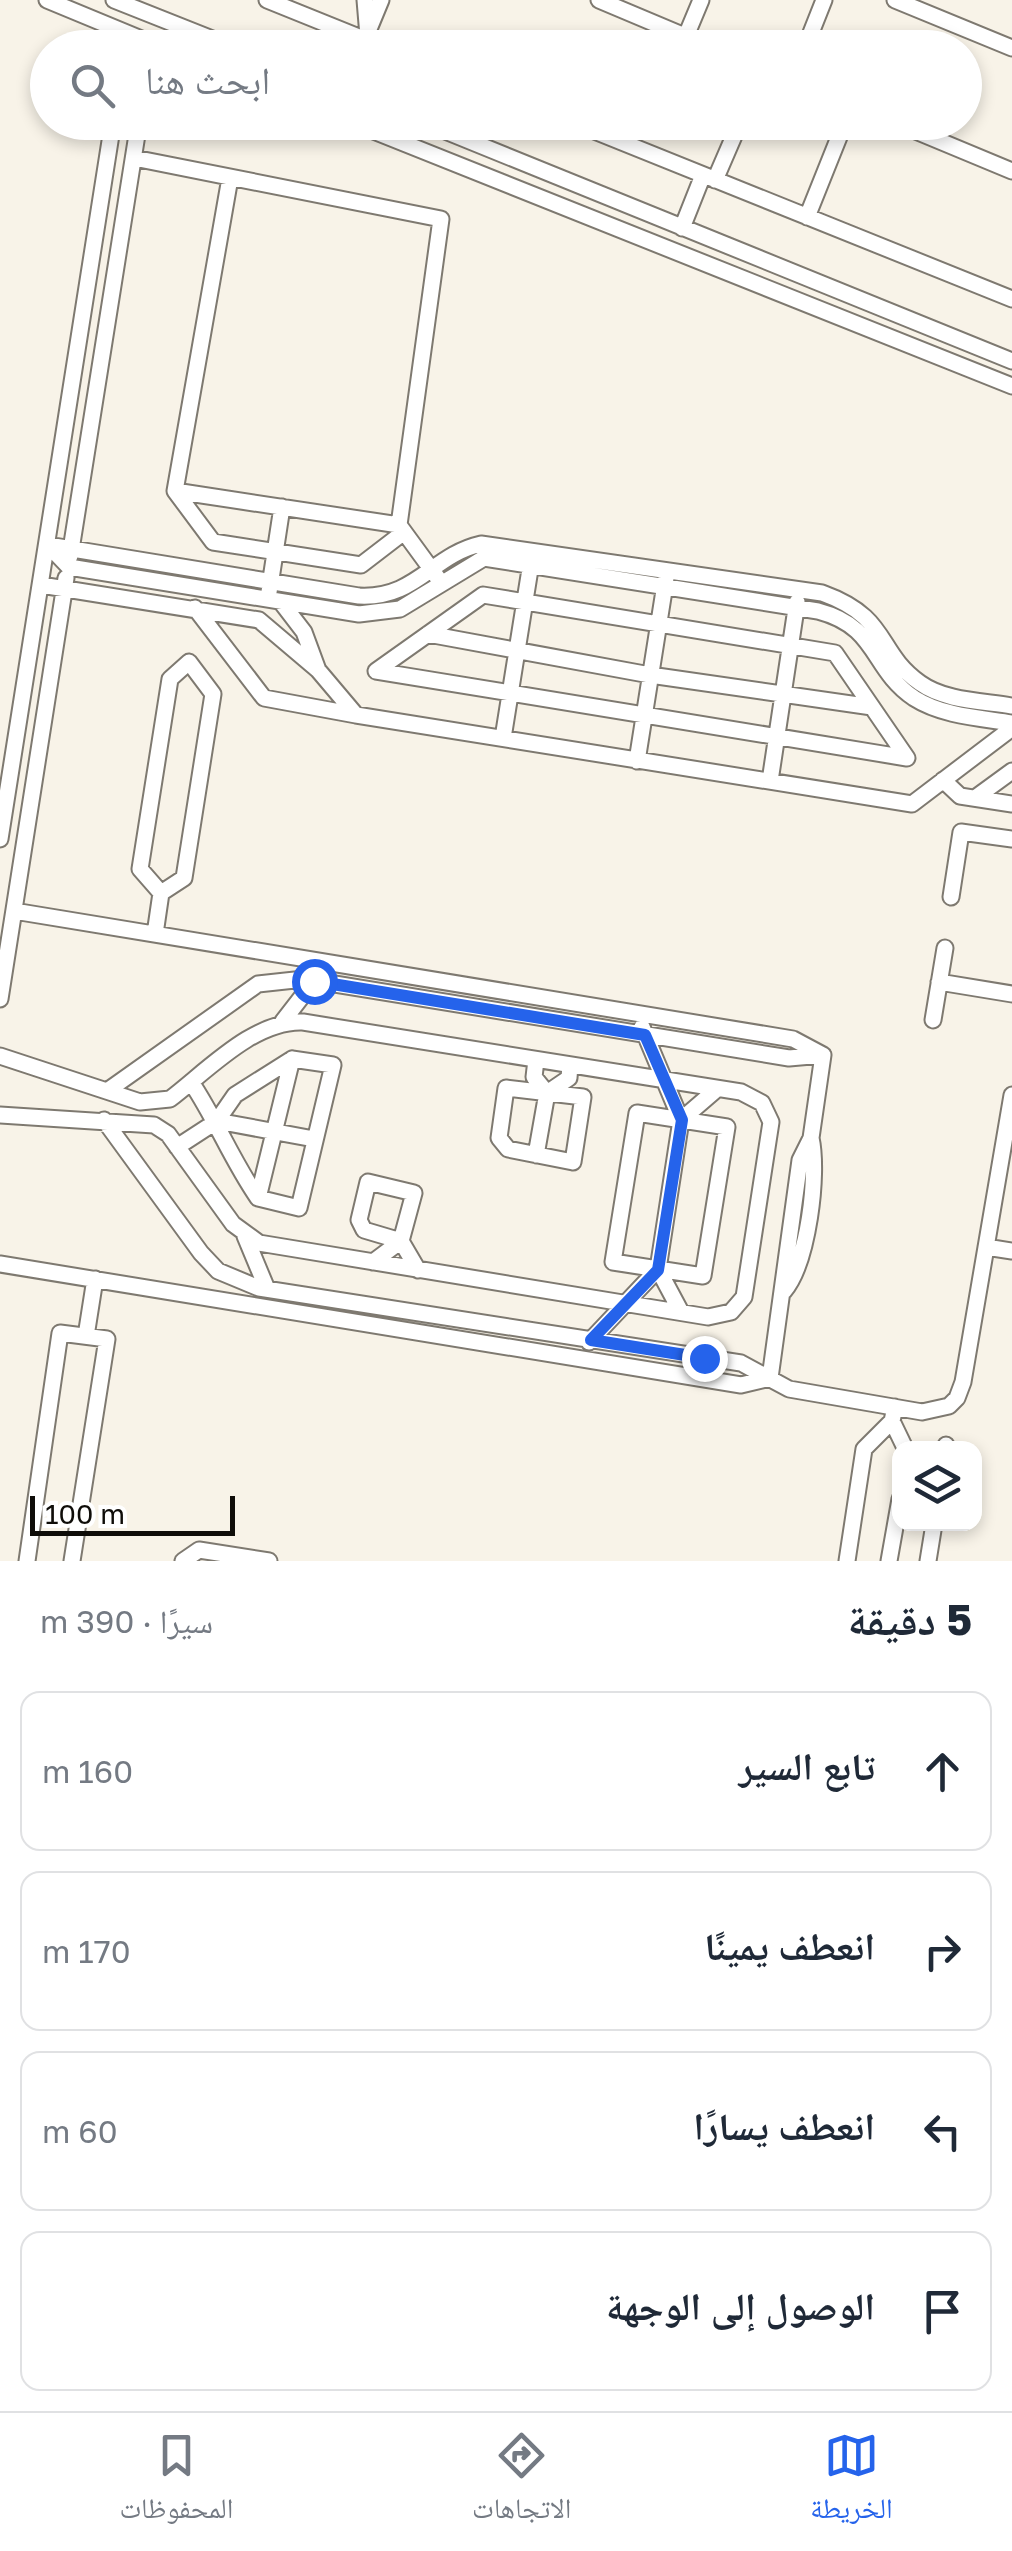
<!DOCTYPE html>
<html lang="ar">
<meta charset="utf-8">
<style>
:root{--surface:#fff;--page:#f2f2f3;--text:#1f2937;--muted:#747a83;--line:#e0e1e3;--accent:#2563eb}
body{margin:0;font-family:"Golos Text","Noto Naskh Arabic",sans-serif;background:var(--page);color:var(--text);direction:rtl}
.controls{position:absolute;right:30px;bottom:30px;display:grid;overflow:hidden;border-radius:20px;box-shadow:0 5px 15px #0003}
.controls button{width:90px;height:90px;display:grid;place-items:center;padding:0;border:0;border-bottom:2px solid var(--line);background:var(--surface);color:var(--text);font:50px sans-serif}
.scale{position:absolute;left:30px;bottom:25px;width:205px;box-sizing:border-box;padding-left:10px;border:5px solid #0f0d09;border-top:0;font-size:28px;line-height:35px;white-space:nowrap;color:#0f0d09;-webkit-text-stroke:8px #fff;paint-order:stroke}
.stop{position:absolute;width:30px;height:30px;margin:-22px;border:8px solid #2563eb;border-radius:50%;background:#fff}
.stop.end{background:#2563eb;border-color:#fff;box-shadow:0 2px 10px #0008}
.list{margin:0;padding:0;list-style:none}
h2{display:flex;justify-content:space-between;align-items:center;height:130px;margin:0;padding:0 40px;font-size:42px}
h2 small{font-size:32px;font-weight:400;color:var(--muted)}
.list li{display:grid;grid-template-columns:65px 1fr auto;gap:30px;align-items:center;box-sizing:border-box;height:160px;margin:0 20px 20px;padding:0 20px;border:2px solid var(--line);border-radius:20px}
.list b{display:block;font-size:38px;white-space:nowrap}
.list em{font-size:32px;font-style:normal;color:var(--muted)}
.icon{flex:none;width:55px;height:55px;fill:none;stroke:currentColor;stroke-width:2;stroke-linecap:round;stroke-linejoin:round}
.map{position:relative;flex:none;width:1012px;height:1561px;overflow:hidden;direction:ltr}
.search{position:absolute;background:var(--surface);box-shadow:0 5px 15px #0003;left:30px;right:30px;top:30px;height:110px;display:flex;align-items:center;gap:25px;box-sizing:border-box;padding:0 35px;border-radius:55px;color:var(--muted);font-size:38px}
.sheet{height:850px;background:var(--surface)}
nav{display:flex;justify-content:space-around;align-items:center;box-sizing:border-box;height:140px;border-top:2px solid var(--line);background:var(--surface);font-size:28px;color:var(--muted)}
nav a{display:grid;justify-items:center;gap:5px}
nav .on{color:var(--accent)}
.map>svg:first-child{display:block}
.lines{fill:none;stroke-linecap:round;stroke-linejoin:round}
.minor-casing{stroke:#7e7970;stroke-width:19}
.minor{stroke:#fff;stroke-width:15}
.route{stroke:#2563eb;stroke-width:12}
</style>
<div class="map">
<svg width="1012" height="1561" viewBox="0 0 1012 1561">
<rect width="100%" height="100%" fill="#f8f3e8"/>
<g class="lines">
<g class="minor-casing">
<path id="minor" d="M47,0l116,48
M114,0l121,48
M267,0l119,48
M365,0l3,36
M599,0l114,48
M895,0l117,48
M686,36l15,-36
M362,46l19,-46
M805,48l19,-48
M351,122l661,264
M423,122l589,239
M572,122l440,177
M894,122l118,49
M134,158l307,61 -42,306 38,52
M230,178l-55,313 224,34
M715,180l25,-58
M807,217l38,-95
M682,228l21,-53
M175,491l38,51 148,23 43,-33
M48,545l21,22 290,47 41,-5 84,-51 334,53c61,16 52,57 96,87 28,18 66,20 98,25
M48,545l311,51c57,3 73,-41 122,-52l341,49c69,25 53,58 98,90 25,18 62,18 92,23
M70,556l69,-434
M41,585l218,35 59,50 38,45 556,89 100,-76
M269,592l13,-85
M483,595l352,58 72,105 -531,-87z
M281,602l23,30 14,38
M195,608l69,90 92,17
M428,634l222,41 222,32
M503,738l28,-175
M637,761l29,-183
M943,780l17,16 52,8
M770,781l27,-179
M975,798l37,-27
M0,839l113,-717
M951,897l10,-65 51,7
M14,911l779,128 30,16
M155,934l6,-41 -21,-24 30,-190 19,-17 24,32 -29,184 -23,15
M939,982l73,12
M0,999l66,-421
M933,1020l12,-72
M283,1021l31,-40
M0,1056l140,46 30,-3c37,-28 84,-79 133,-77l438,70 21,11 9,19 -27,175 -13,15 -23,5 -449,-74 -26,-19 -65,-90 -14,-9 -154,-10
M536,1060l-2,17 13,16 22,-15 1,-13
M506,1088l77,9 -10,65 -65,-13 -9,-11z
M107,1091l151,-107 46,-5 485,79 34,-3
M637,1113l90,14 -24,149 -90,-14z
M104,1120l97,133 17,18 41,17 482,75 48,26 133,23 27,-6 8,-8 6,-16 49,-287
M681,1120l36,-31
M217,1121l97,18
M177,1147l40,-26 18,-26 57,-36 41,6 -34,143 -41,-10c-27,-39 -41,-77 -67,-116
M536,1155l11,-62
M368,1182l46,11 -13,48 -37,-11 -5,-10z
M258,1198l34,-139
M245,1236l22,53
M986,1247l26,4
M373,1262l28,-21 17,29
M0,1264l741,121 29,-7
M658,1269l23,43
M784,1291c24,-28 35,-117 27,-153
M86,1336l9,-57
M589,1342l69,-73 23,-149 -39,-93
M770,1378l30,-218 11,-22 12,-83
M892,1421l13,27
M946,1448v-3
M27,1561l33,-228 47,6 -35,222
M183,1561l16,-11 70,11
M847,1561l17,-112 28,-28 3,-14
M889,1561l11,-62
M928,1561l6,-37"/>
</g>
<use href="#minor" class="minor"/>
</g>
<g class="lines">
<path class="route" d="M314,981l331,54 37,85 -24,150 -67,70 113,18"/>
</g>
</svg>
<div class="controls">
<button><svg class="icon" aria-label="layers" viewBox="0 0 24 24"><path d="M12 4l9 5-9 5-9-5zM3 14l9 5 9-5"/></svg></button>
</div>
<div class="scale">100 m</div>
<div class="stop" style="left:314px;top:981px"></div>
<div class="stop end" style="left:704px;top:1358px"></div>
<div class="search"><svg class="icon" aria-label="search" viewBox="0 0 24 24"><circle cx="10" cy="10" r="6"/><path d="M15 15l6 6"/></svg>ابحث هنا</div>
</div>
<section class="sheet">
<h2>5 دقيقة<small>سيرًا · 390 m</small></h2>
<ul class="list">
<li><svg class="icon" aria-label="ahead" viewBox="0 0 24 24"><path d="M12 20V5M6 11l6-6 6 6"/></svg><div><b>تابع السير</b></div><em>160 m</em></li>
<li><svg class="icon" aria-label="right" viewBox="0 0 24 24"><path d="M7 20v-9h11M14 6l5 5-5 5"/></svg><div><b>انعطف يمينًا</b></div><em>170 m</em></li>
<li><svg class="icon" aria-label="left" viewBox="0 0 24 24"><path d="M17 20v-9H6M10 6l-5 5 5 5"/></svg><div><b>انعطف يسارًا</b></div><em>60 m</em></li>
<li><svg class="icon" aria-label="arrive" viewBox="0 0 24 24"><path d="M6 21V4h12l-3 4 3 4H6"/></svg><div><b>الوصول إلى الوجهة</b></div></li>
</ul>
</section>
<nav>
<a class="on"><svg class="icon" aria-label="map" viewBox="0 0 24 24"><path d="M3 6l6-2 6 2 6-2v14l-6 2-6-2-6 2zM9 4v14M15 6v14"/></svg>الخريطة</a>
<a><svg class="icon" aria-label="directions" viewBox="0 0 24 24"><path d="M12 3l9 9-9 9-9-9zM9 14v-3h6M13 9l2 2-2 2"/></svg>الاتجاهات</a>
<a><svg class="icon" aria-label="saved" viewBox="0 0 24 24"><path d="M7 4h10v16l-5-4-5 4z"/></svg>المحفوظات</a>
</nav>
